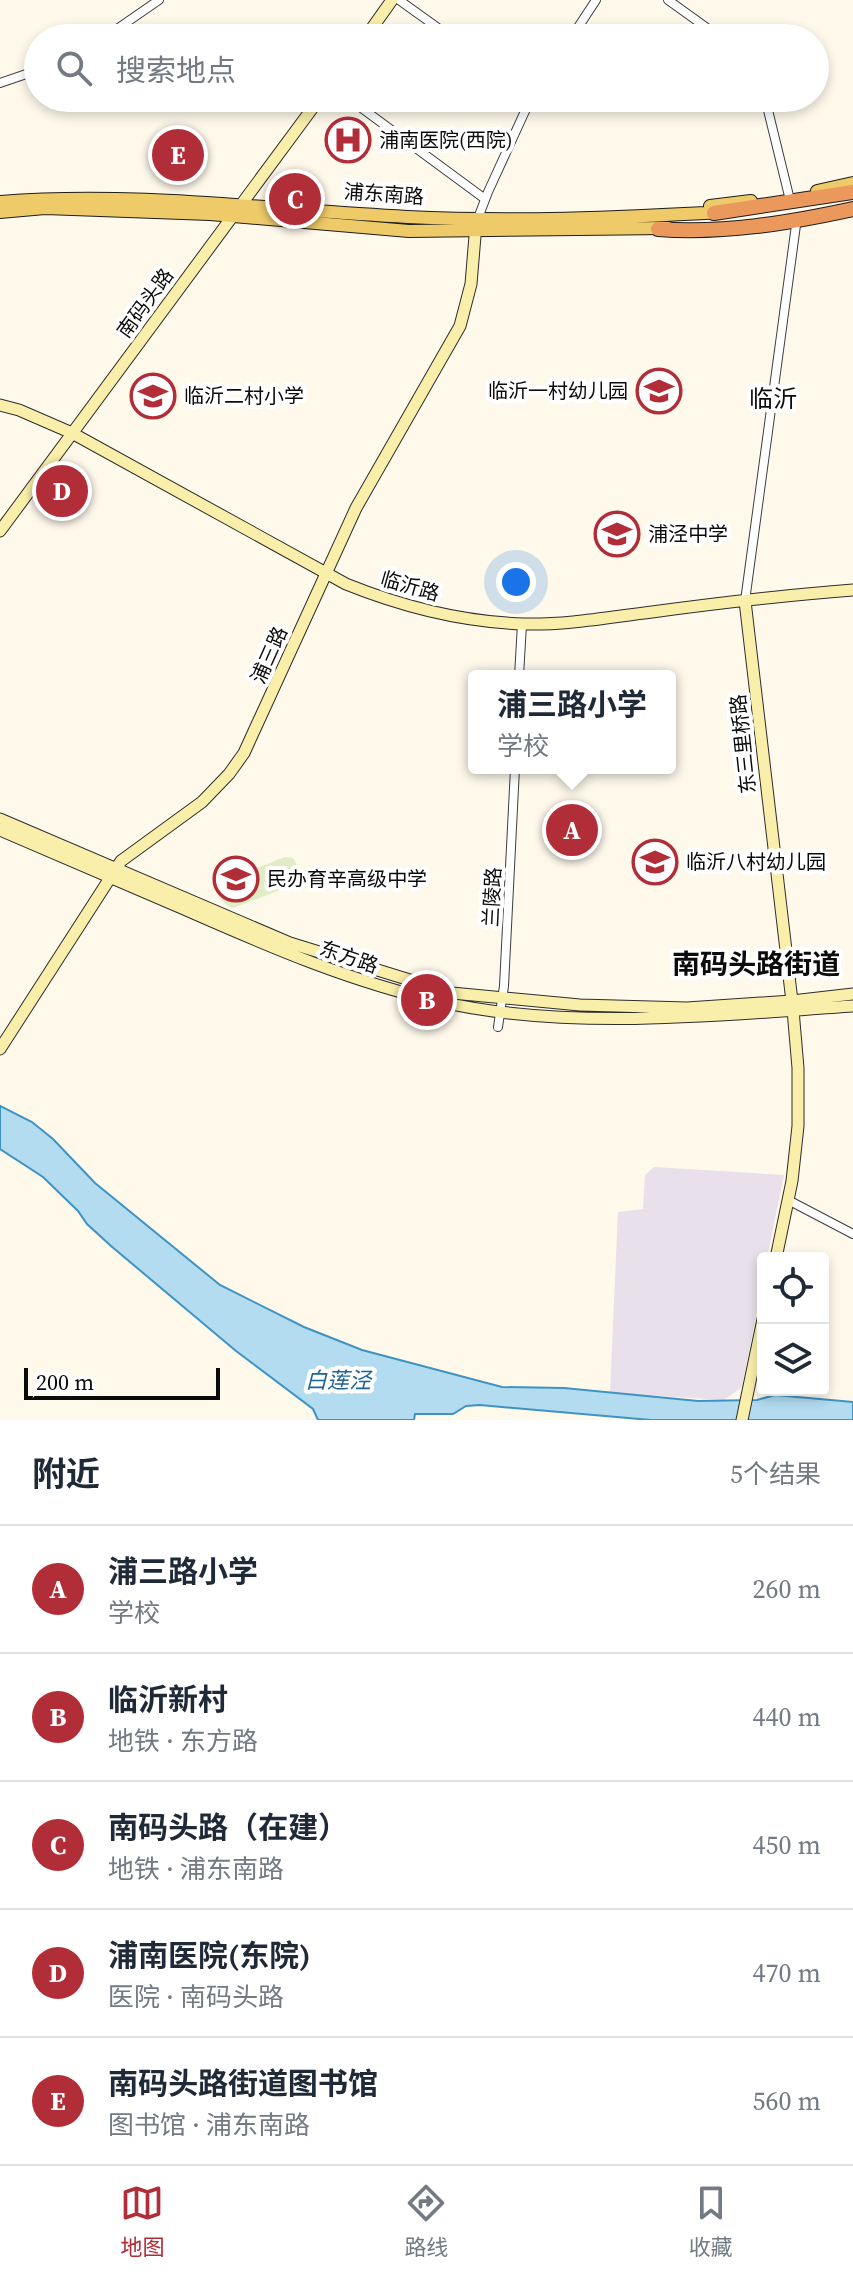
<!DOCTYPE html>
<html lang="zh">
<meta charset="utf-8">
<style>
:root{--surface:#fff;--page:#f6f6f7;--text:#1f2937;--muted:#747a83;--line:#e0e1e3;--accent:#b12d38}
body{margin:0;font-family:"Source Serif 4","Noto Sans SC",serif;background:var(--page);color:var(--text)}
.controls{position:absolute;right:24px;bottom:24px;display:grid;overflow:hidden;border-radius:8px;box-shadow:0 4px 12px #0003}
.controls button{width:72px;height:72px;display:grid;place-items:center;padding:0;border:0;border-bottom:2px solid var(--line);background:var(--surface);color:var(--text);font:40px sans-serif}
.scale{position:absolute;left:24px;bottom:20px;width:196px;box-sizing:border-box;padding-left:8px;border:4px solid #0b0b0b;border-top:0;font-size:22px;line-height:28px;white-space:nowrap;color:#0b0b0b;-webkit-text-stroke:6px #fff;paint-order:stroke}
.you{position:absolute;left:516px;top:582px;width:28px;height:28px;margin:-20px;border:6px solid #fff;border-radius:50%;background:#1a73e8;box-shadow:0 0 0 12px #1a73e833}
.badge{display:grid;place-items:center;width:52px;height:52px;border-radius:50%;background:var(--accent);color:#fff;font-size:26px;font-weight:700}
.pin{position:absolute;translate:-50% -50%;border:4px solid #fff;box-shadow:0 2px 8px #0006}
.popup{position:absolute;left:468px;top:670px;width:208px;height:104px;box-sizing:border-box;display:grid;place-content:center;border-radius:8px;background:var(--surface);filter:drop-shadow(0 2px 6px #0005);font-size:26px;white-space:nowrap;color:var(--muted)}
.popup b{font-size:30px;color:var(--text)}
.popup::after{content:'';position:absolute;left:50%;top:100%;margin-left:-16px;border:16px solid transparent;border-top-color:var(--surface)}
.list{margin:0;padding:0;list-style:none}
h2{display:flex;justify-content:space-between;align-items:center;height:104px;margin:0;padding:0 32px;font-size:34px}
h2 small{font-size:26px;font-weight:400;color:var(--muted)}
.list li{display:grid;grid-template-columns:52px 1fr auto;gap:24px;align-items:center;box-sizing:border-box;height:128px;padding:0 32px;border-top:2px solid var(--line)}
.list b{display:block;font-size:30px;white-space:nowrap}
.list p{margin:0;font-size:26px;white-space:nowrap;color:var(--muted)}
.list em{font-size:26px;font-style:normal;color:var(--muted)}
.icon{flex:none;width:44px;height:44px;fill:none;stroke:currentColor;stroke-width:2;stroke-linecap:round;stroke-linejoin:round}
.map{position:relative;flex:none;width:853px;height:1420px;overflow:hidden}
.search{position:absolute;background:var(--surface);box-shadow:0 4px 12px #0003;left:24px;right:24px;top:24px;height:88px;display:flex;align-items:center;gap:20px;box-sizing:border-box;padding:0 28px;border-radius:44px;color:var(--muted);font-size:30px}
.sheet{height:744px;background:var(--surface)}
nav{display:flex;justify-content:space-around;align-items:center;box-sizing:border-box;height:112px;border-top:2px solid var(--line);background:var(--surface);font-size:22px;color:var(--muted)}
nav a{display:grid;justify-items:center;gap:4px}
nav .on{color:var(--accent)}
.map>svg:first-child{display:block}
.industrial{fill:#e8e0ea}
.pitch{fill:#e2edc8}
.water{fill:#b3dcf1;stroke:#3f93c3;stroke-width:2}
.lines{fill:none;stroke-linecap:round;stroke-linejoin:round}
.street-casing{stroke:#3e3e3e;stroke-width:10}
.secondary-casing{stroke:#2d2d2d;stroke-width:13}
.primary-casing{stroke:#1c1c1c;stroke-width:14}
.highway-casing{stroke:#1c1c1c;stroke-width:16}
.street{stroke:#fff;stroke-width:8}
.secondary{stroke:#f9eeaa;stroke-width:11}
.primary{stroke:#efca69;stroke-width:12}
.highway{stroke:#ea985c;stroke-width:14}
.labels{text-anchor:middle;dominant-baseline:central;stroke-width:8;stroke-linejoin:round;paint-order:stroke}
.poi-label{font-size:20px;fill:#0b0b0b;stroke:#fff;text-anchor:start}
.street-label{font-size:20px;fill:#0b0b0b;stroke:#fff}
.water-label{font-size:22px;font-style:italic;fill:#1e6494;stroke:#fff}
.quarter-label{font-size:24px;fill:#0b0b0b;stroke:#fff}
.district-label{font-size:28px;font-weight:bold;fill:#0b0b0b;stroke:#fff}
</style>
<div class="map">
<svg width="853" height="1420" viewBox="0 0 853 1420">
<rect width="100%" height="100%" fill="#fef9eb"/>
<path class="industrial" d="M654,1167l130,8 -17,83h-4v22l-21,107 -18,13 -114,-7 8,-181 25,-3 2,-34z"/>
<path class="pitch" d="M285,857l8,1 8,14 -8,13 -60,23c-13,-4 -16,-15 -10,-27z"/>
<path class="water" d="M0,1106l32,16 21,17 42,44 125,102 84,42 58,23 140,37 62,1 134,13 59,-1 18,-5 78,7v18h-202l-171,-15 -14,1 -13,8h-38l-1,6h-96l-5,-11 -77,-58 -125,-105 -24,-22 -9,-13 -35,-34 -43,-28z"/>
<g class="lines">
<g class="street-casing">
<path id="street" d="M399,0l53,38
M668,0l53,38
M104,38l55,-38
M571,38l25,-38
M0,83l38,-13
M348,98l137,101
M765,98l24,98
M478,218l10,-26 43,-94
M745,601l51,-376
M519,676l3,-52
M498,1027l6,-41 11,-218
M788,1200l65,34"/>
</g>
<g class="secondary-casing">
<path id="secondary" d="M365,38l27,-38
M0,405l19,5 53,23 274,151c57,23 117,38 178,40 44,1 86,-7 128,-12 67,-9 134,-17 201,-22
M0,531l320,-433
M745,601l48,409 5,58v58l-6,55 -16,77
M0,819l290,124 162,50 128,12 107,3 105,-7 61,-7
M0,830c62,26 123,53 184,79 84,37 167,73 257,93 132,29 279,13 412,4
M0,1049l121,-188 81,-59 27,-28 15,-21 112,-245 104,-182 11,-42 5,-60
M742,1420l21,-101"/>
</g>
<g class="primary-casing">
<path id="primary" d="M817,191l36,-8
M0,202c135,-11 272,8 407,15 105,5 210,1 316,-5
M710,206l41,-5
M0,212l45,-4 165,6 199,17 259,-3"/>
</g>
<g class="highway-casing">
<path id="highway" d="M714,213l139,-21
M658,229c66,5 130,-6 195,-20"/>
</g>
<use href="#street" class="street"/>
<use href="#secondary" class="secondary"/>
<use href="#primary" class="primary"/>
<use href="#highway" class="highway"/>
</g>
<defs>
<g id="hospital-ring" transform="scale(2.3)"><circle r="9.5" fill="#fff" stroke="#b12d38" stroke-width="1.5"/><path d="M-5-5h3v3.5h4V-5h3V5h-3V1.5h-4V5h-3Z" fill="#b12d38"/></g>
<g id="school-ring" transform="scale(2.3)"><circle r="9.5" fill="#fff" stroke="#b12d38" stroke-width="1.5"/><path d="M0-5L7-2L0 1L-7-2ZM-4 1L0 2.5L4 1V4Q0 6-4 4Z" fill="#b12d38"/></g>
</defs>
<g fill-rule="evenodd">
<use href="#hospital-ring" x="348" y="140"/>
<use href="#school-ring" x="659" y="391"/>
<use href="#school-ring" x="153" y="396"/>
<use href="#school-ring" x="617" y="534"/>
<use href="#school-ring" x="655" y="862"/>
<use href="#school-ring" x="236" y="879"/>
</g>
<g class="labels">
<g class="poi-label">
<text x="379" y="140">浦南医院(西院)</text>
<text x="628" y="391" text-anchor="end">临沂一村幼儿园</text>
<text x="184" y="396">临沂二村小学</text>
<text x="648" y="534">浦泾中学</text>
<text x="686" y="862">临沂八村幼儿园</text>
<text x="267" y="879">民办育辛高级中学</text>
</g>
<g class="street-label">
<text transform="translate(384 194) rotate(4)">浦东南路</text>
<text transform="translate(145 303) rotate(-54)">南码头路</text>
<text transform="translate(410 586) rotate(16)">临沂路</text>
<text transform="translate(269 655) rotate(-66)">浦三路</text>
<text transform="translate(743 744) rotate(-96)">东三里桥路</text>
<text transform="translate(492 897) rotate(-87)">兰陵路</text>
<text transform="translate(349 957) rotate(19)">东方路</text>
</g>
<g class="water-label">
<text x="338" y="1380">白莲泾</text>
</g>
<g class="quarter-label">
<text x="773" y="398">临沂</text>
</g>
<g class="district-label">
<text x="756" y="964">南码头路街道</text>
</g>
</g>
</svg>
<div class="controls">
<button><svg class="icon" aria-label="locate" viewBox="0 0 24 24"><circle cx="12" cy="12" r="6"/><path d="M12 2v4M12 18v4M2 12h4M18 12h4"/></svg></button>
<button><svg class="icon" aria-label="layers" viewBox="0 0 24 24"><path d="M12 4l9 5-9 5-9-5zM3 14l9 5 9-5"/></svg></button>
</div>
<div class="scale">200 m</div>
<div class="you"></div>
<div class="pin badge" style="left:572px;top:830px">A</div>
<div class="popup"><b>浦三路小学</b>学校</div>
<div class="pin badge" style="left:427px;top:1000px">B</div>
<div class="pin badge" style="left:295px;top:199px">C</div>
<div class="pin badge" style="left:62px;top:491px">D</div>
<div class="pin badge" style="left:178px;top:155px">E</div>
<div class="search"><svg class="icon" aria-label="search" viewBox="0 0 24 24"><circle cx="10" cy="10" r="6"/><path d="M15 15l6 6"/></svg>搜索地点</div>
</div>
<section class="sheet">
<h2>附近<small>5个结果</small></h2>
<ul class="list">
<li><span class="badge">A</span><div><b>浦三路小学</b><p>学校</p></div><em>260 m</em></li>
<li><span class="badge">B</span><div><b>临沂新村</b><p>地铁 · 东方路</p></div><em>440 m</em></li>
<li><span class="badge">C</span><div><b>南码头路（在建）</b><p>地铁 · 浦东南路</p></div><em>450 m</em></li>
<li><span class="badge">D</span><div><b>浦南医院(东院)</b><p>医院 · 南码头路</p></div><em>470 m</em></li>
<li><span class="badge">E</span><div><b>南码头路街道图书馆</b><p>图书馆 · 浦东南路</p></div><em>560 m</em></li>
</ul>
</section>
<nav>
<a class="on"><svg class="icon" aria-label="map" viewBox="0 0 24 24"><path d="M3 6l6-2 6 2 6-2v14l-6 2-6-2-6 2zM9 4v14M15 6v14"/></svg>地图</a>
<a><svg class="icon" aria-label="directions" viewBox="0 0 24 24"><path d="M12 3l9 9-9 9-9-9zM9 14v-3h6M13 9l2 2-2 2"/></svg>路线</a>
<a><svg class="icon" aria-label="saved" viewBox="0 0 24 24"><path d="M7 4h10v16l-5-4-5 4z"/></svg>收藏</a>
</nav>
